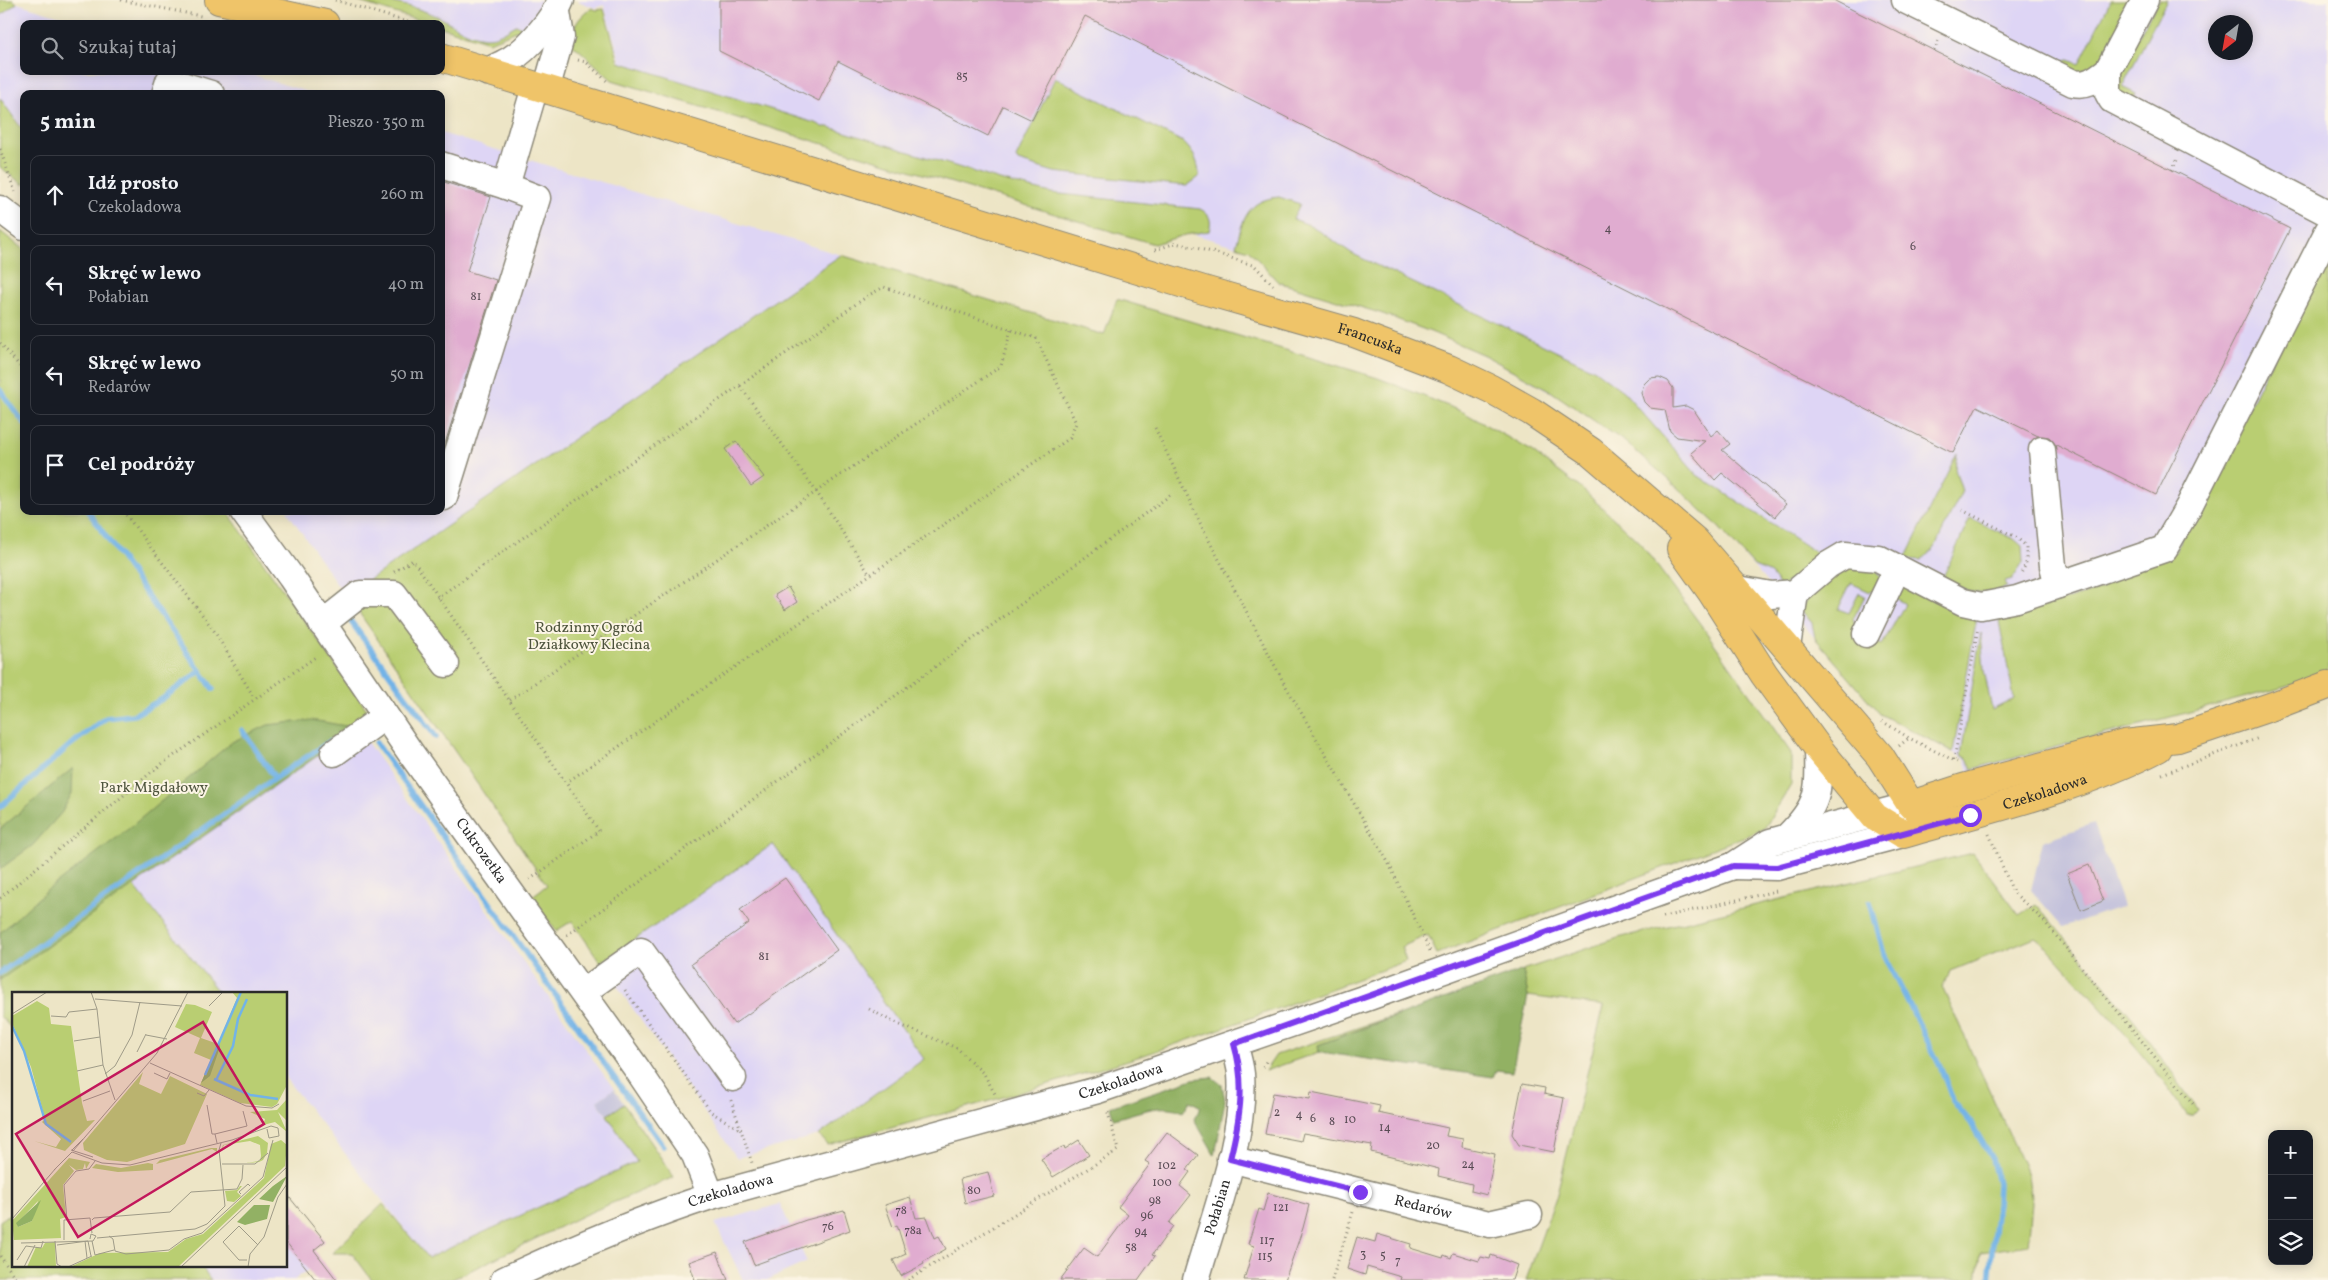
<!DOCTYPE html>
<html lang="pl">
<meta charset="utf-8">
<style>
:root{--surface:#171b24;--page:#20242c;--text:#f1f3f6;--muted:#9ea1a6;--line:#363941}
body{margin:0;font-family:Vollkorn,serif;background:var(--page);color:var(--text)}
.controls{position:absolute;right:15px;bottom:15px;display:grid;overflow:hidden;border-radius:10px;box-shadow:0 2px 12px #0003}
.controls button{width:45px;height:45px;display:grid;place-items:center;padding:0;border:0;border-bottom:1px solid var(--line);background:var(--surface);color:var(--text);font:25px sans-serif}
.compass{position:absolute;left:2208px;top:15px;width:45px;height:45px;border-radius:50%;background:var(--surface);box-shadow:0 2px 12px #0003;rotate:211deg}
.stop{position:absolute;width:15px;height:15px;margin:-11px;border:4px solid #7c3aed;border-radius:50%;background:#fff}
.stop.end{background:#7c3aed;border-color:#fff;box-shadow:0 1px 5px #0008}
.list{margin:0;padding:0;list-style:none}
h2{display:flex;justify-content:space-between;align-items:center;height:65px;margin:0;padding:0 20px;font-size:21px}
h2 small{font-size:16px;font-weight:400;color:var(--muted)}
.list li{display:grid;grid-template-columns:32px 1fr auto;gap:15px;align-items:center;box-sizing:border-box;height:80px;margin:0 10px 10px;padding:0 10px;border:1px solid var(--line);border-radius:10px}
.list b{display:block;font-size:19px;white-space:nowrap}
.list p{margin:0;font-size:16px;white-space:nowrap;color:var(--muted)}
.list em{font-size:16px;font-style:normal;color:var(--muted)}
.icon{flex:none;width:28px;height:28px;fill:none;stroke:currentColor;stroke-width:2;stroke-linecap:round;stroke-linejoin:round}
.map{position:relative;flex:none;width:2328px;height:1280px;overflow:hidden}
.search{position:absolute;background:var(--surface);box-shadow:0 2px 12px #0003;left:20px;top:20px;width:425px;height:55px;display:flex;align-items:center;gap:12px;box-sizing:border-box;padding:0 18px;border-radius:10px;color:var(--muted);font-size:19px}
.panel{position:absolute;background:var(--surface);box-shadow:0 2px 12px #0003;left:20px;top:90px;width:425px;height:425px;border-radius:10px}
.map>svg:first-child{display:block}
.built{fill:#ded5f5;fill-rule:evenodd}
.industrial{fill:#c3c1db}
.green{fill:#b9ce72;stroke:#727c4e}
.forest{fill:#92b164;stroke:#5e6e48}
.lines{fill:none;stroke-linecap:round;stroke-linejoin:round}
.stream{stroke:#72b3e7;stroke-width:5.5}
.building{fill:#e0acd0}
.minor-casing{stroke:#8c8878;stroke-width:29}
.major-casing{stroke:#8c8878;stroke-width:30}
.path{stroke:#8c8878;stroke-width:3;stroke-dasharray:1 4;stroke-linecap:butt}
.minor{stroke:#fff;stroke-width:26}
.major{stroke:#efc469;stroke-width:28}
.route{stroke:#7c3aed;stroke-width:6}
.labels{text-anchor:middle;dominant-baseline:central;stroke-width:4;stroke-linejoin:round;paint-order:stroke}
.number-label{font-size:12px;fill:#584b54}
.street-label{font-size:15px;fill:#2b2b2b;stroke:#fcf5e5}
.park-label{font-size:15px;fill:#4e543d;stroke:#fcf5e5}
.inset-river{fill:none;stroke:#72b3e7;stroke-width:2.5}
.inset-road{fill:none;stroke:#9f9b88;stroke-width:1}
.view{fill:#c2185b;fill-opacity:0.15;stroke:#c2185b;stroke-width:2.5}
.inset-edge{fill:none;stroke:#2b2b2b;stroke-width:2.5}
</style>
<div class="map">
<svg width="2328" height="1280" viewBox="0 0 2328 1280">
<rect width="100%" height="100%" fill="#fcf5e5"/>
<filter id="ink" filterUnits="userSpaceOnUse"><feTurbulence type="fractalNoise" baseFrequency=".02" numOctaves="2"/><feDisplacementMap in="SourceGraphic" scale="10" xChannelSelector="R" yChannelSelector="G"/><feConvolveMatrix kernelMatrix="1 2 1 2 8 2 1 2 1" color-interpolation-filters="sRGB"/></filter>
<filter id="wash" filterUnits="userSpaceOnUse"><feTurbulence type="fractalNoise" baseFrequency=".0096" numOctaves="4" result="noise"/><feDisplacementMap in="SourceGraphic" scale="20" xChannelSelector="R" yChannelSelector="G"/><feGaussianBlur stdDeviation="1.12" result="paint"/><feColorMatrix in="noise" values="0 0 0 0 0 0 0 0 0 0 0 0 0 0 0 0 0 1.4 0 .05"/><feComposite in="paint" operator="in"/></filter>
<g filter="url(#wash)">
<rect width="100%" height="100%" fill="#ede5c6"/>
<g class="built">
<path d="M354,0H541L529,32L519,30L489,41L441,24Z"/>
<path d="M576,0H2328V374L2146,724L1969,772L1965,759L1880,714L1715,522L1662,471L1625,442L1558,396L1487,357L1408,319L1279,283L1249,250L624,73L604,5L595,8ZM2216,22H2246V52H2216Z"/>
<path d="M17,3L86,24H24V71H241L314,94H24V132L0,98V16Z"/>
<path d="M441,133L841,255L356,589L342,591L287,511H441Z"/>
<path d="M357,728L614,1089L597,1101L638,1162L428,1258L286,1079V994H220L133,885Z"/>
<path d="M773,843L924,1059L819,1135L737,1158L601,963Z"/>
<path d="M780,1204L807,1262L767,1280H743L715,1223Z"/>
<path d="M286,1242L308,1270L294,1280H211L201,1266H286Z"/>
</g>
<g class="industrial">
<path d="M2094,823L2123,906L2063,927L2031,890L2043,841Z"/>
<path d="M614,1089L624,1104L607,1115L597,1101Z"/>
</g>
<g class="green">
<path d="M0,0H13L17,3L0,16Z"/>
<path d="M353,0C383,0 403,3 432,14C450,21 464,35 485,37C497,38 506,31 516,25L530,30L542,0H545L529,33L519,30L489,42L441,27V24H430Z"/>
<path d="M2111,0H2134L2095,70L2088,76L2062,68L2065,61L2069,60L2079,64Z"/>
<path d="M2159,0H2167L2122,87L2136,94L2131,103L2118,96L2116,75Z"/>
<path d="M592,8L596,10L604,9L619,62L818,124L823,127H829L1003,181L1051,193L1200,209C1210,214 1212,220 1209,231L1185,235L1154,244L612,80L577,48L570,45C571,29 578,17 592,8Z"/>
<path d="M1055,78L1183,142C1194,153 1199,162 1199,177L1187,186L1054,172L1018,161L1016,158Z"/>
<path d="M0,98L24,132V185L0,167Z"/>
<path d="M1279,197L1300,204L1293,219L1312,226L1353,254L1595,370L1624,392L1697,475L1820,555L1832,550L1781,587L1769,572L1754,566L1715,523L1666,477L1625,442L1549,390L1484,355L1431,332L1383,314L1278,282L1249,250L1236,246C1243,219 1247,200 1279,197Z"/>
<path d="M0,231L24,250V511H227L372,717L133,885L220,994H14V1031L0,1016Z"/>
<path d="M2328,249V673L2285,687L1972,769L1967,758L1961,755L1981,633L1984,670L1992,710L2014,699L1999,621L2103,588L2101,581L2175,552Z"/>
<path d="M841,255L1104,335L1117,299L1378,378L1463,412L1530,450L1582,489L1640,543L1704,629L1791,753V785L1764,829L1437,954L1428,935L1401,947L1406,961C1320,993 1234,1025 1147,1054C1042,1088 935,1116 828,1145L819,1135L924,1059L773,844L601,963L572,921L556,931L531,897L547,885L358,611L356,589Z"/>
<path d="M1957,453L1955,469L1962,491L1934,549L1921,560L1905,559Z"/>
<path d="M1970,518L2014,539L2022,546L2023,563L2012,580L2005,582L2007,587C1974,598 1973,594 1943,577Z"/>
<path d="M1848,566L1875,570L1880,577L1879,589L1870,592L1851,583L1838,609L1849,613L1859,593L1865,596L1853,619L1857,632L1882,645L1905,604L1892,596L1901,588L1907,587L1977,617L1953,752L1880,714L1815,638L1812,623L1800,609L1808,598Z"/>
<path d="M1973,853L2019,915L2036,904L2135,1021L2198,1110L2193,1115H2187C2148,1054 2090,996 2041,941L2035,937L1951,971L1942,987L2028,1175L2032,1203L2028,1245L1981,1252L1977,1280H1526L1556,1197L1604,1006L1528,996L1523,970L1618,938Z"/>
<path d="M1399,1014L1318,1045L1319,1052L1265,1071L1276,1055Z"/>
<path d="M624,1104L674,1177L584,1215L451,1280H372L352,1253H332L383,1204L428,1258L637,1162L607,1115Z"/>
<path d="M14,1211V1266H201L211,1280H0V1221Z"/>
</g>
<g class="forest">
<path d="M312,720L357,728L0,980V933L45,892L127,830L232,742L268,725Z"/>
<path d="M73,768L72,793L62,812L33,845L0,869V829Z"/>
<path d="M1523,970L1528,996L1512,1072L1496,1070L1493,1077L1319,1052L1318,1045Z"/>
<path d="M1212,1077L1222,1085L1225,1100L1215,1155L1194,1119L1201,1107L1190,1101L1183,1112C1164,1101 1134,1114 1114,1119L1110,1107L1193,1079Z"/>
</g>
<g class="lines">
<g class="stream">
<path d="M0,390L24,423"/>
<path d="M88,511L213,689"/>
<path d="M346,615L436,737"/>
<path d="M242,730L275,778L329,742"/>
<path d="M376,743L663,1146"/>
<path d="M0,807L69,746L106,718L134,715L162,699L199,672"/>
<path d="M1870,902L1884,954L1941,1068L1953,1101L1971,1123L1992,1159L1998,1183L1997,1204L1989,1280"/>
<path d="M0,973L275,778"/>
</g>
</g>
<g id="blocks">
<g class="building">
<path d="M719,0H1833L2290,229L2156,495L2056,445L2049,437L2038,436L1977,406L1953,453L1085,16L1032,120L1003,106L988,136L838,61L819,101L719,51Z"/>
<path d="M441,181L491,197L467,271L496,280L443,450Z"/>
<path d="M1659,377L1668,381L1673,388V408L1686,406L1694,410L1711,436L1718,430L1730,444L1722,450L1786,504L1775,517L1722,473L1715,480L1691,453L1705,441L1677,437L1670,431L1665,410L1650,408L1644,402L1641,393L1644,384L1650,378Z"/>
<path d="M736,441L764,477L751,486L725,449Z"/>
<path d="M788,587L797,602L785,610L775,595Z"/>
<path d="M2089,865L2103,901L2081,910L2067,874Z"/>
<path d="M785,878L837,950L734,1024L691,964L749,923L740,910Z"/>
<path d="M1522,1084L1545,1088L1544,1094L1564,1098L1554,1152L1519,1145L1512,1134Z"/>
<path d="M1311,1092L1380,1106L1378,1113L1448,1128L1446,1136L1463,1139L1462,1147L1495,1154L1487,1195L1471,1191L1472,1184L1438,1176L1439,1169L1371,1152L1372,1145L1303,1133L1301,1141L1265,1134L1273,1093L1310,1099Z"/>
<path d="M1167,1132L1198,1155L1187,1170L1190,1172L1180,1186L1191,1195L1169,1223L1173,1226L1152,1255L1155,1256L1138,1280H1060L1084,1248L1097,1257L1128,1215L1118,1207L1150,1164L1145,1161Z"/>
<path d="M1079,1140L1089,1155L1053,1177L1041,1159L1064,1146L1065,1149Z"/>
<path d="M988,1172L994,1196L965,1203L960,1179Z"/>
<path d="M286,1193L325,1241L314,1250L337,1280H316L286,1242Z"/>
<path d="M1268,1193L1309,1205L1303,1228L1285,1280H1244L1254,1246L1248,1244L1259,1209L1263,1211Z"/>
<path d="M910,1197L916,1218L927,1217L935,1238L939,1236L946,1249L923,1262L924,1264L901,1276L893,1260L906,1254L897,1225L893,1227L885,1205Z"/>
<path d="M844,1210L850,1230L754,1265L745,1242L806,1220Z"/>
<path d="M1377,1234L1411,1244L1410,1248L1443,1258L1444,1255L1451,1258L1453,1253L1479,1261L1481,1257L1490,1259L1491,1255L1517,1265L1512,1280H1400L1401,1277L1367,1267L1365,1275L1347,1269L1357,1237L1375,1242Z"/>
<path d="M717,1252L728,1280H695L689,1262Z"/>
</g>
</g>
</g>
<g filter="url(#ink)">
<use href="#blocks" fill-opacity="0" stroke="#8c8878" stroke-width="1"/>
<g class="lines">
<defs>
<g id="minor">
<path d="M1905,0L2073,83C2088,86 2096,79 2108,70"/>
<path d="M2145,0L2108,70V93L2112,100L2328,213"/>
<path d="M487,72C495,67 503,64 511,59C528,49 554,18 561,0"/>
<path d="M546,90L561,37L557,12"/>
<path d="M165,94L169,81L211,94"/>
<path d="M441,165L506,186L535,87"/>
<path d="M0,209L24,227"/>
<path d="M2042,450L2053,566L2058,585"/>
<path d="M441,497H444L537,198L506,186"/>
<path id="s1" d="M243,511L291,577L410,752L637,1069L695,1155L711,1196"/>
<path d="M1738,589L1771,595L1795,593L1828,565L1845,555L1878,558L1963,602L1981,606L2017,599L2164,549L2189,506L2328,231"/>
<path d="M322,624L360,594H394L446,664"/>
<path d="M1866,634L1897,569"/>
<path d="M1787,647L1795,593"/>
<path d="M334,753L385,716"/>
<path d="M1788,836C1820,804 1819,792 1818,748"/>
<path d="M1733,866L1777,867L1903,834L1908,817"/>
<path d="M583,992L641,951L733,1078"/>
<path id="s2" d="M1230,1159L1489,1224L1529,1215"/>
<path id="s3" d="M504,1280C572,1248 640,1219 711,1196L1098,1090L1369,997L1733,866L1770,842L1911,805"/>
<path id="s4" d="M1196,1280C1213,1219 1246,1137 1241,1074C1240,1064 1237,1054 1234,1044"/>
</g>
<g id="major">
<path d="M219,0L325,24"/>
<path id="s5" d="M441,57L1207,291L1354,333L1449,369L1491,389L1532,412L1590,451L1695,541L1880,756L1911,805L1963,788L2124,744L2178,738L2273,706L2328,685"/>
<path id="s6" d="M1681,549L1711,591L1764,674L1818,748L1875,817L1903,834C1989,809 2079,789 2158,748"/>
</g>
</defs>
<use href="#minor" class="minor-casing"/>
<use href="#major" class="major-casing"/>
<g class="path">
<path d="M121,0L201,16"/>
<path d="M335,0L414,24"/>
<path d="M1934,51L1938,41"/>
<path d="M578,60L586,62L609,83"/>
<path d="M0,149L15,192"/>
<path d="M2172,170L2178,158"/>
<path d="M1155,250L1176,243L1216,253L1255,266L1273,285"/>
<path d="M0,343L24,371"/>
<path d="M740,386L816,491L870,575"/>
<path d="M1155,428L1203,529L1284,683L1388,862L1431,953"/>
<path d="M1962,510L2016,537L2026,546V564L2020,575"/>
<path d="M123,511L213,629L255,699"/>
<path d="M394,572L413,560L599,831L529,880"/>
<path d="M437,598L869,295L884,287L1036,338L1076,423L1070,438L567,782"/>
<path d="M510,700L1001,366L1011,330"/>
<path d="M1882,721L1909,738L1957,762"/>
<path d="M1899,746L1909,738"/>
<path d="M1954,760L1978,628"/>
<path d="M2162,774L2259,738"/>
<path d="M1989,834L2013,892L2044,921L2194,1105"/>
<path d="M0,898L159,766L317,656"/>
<path d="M1663,917L1776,891"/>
<path d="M567,935L1172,494"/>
<path d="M625,990L711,1112L741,1130"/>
<path d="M869,1009L893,1022L957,1048L984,1074L995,1094"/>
<path d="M1263,1067L1267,1060"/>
<path d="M731,1100L752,1163"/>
<path d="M0,1256L17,1280"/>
<path d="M908,1280L1118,1150L1107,1109"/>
<path d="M1332,1280L1353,1212"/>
</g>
<use href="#minor" class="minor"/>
<use href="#major" class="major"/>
</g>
</g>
<g class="lines" filter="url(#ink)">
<path class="route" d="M1360,1192L1230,1159C1240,1118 1246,1085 1234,1044L1733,866L1777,867L1970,815"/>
</g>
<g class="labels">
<g class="number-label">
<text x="962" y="77">85</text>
<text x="1608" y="229">4</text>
<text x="1913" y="247">6</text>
<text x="476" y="297">81</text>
<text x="764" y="957">81</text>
<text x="1277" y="1113">2</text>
<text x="1299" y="1115">4</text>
<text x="1313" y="1119">6</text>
<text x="1350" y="1120">10</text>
<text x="1332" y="1122">8</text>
<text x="1385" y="1128">14</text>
<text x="1433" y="1146">20</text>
<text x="1468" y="1165">24</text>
<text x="1167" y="1166">102</text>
<text x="1162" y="1183">100</text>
<text x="974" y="1191">80</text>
<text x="1155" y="1201">98</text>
<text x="1281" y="1208">121</text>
<text x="901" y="1211">78</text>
<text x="1147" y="1216">96</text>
<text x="828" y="1227">76</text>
<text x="913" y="1231">78a</text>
<text x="1141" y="1232">94</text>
<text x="1267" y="1241">117</text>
<text x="1131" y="1248">58</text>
<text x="1363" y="1255">3</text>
<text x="1383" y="1256">5</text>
<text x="1265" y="1257">115</text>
<text x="1398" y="1261">7</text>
</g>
<g class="street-label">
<text stroke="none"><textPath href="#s5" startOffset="971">Francuska</textPath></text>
<text stroke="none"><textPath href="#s6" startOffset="512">Czekoladowa</textPath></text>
<text stroke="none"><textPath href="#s1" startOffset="415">Cukrozetka</textPath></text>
<text stroke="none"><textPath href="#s3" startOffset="649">Czekoladowa</textPath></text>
<text stroke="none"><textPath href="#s3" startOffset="244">Czekoladowa</textPath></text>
<text stroke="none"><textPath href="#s4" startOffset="76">Połabian</textPath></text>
<text stroke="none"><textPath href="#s2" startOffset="199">Redarów</textPath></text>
</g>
<g class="park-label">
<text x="589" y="628">Rodzinny Ogród<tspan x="589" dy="17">Działkowy Klecina</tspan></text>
<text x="154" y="788">Park Migdałowy</text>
</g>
</g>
<g transform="translate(12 992)">
<rect width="275" height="275" fill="#ede5c6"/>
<path d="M220,0H275V93L265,112L260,115L228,111L188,93L199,68L182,61L188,46L163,35L174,12L183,13L200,20L189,46L206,52L225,6ZM25,9L37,16L39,32L59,34L70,111L75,129L83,128L53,159L22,149L44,155L49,147L30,130L33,127L19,75L0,31V24ZM131,80L127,92L149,102L158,84L195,102L173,152L115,170L95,168L72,158L71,151ZM275,107V129L266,120L275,140L263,130L251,133L253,127L238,120L265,118ZM246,144L256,151L255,161L251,168L247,170L234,171L248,169L249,164L248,153L238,149L212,153L209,159L215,161L209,159L211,153ZM269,148L275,153L273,174L166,275H58L88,261L156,260L174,247L191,242L252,186L259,152ZM199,156H205V160L200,157L144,172L148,168ZM57,166L78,170L74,177L73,171L71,177L64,178L57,173L62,179L51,193L54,225L48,227L49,246L2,248L0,229ZM26,209L20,229L6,235L5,231ZM136,171L141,172V178L106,180L80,176L84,172L109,176ZM228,194H230L225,200L229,204L222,210L215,209L213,199L225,198ZM43,250L44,275H15L24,255L30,256L33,251Z" fill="#b9ce72" fill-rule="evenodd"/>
<path d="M207,50L208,55L198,84L189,91ZM275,184L261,210L247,207L261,194ZM29,208L20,229L6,235L4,231ZM242,213H258L255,227L233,233L225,230Z" fill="#92b164"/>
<path class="inset-river" d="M0,34L12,59L34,132L59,150M193,83L229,0M202,87L238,103L266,107M204,88L221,54L226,27L235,7"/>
<path class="inset-road" d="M79,0L85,17L91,73L103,108M83,7L170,14M197,14L211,0M0,22L35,0M39,24L54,25L57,20L85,17M134,43L155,47M62,49L88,45M125,60L134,42M138,71L234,114L260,116L267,112M65,79L91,73M142,81L155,87L158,81M93,82L103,74L120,43L128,10M185,101L192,104L197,98M71,109L98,99M195,113L200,142H203M205,151L203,142L235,134L231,119M59,158L81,165M60,158L71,147M61,159L145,61L176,0M210,172H243L256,161M42,178L60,160L90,171L118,173L220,148L259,134L266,136L267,144L257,146L255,137M229,202L227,200L236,192L238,194M0,227L44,176M55,228L52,193L64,179L77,177L83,169M80,228L82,226L158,220L179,200L225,197L230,187L231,173M97,244L101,247L103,259L114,262L157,258L172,247L190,241L251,185L261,148M85,246L183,237L195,232L213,214L207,158L209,151M52,248V228L78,226L80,241M43,249L45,272L50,275M73,249L75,266M80,249L83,263L102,258M9,251L81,249L84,244L79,242L78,247M45,253L76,249L79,264M5,268L14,254L29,256L31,249M235,268H227L211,250L227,234L246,253M12,275L23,253M56,275L80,264M169,275L275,175M236,275L238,262L252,245L266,205L275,192"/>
<path class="view" d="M191,30L252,132L66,245L4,142Z"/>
<rect width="275" height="275" class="inset-edge"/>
</g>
</svg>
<div class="controls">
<button>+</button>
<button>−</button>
<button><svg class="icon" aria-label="layers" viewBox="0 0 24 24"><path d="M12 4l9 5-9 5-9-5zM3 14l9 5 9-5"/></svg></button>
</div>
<svg class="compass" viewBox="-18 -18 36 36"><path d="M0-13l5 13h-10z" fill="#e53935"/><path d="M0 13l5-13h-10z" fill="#9ea1a6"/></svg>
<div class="stop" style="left:1970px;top:815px"></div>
<div class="stop end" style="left:1360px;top:1192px"></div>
<div class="search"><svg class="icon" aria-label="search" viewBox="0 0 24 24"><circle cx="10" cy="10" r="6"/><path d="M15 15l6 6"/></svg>Szukaj tutaj</div>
<section class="panel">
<h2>5 min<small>Pieszo · 350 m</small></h2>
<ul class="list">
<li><svg class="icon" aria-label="ahead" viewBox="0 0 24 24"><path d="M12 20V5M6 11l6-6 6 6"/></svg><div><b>Idź prosto</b><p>Czekoladowa</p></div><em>260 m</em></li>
<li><svg class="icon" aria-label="left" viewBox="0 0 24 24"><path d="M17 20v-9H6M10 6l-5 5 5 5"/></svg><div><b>Skręć w lewo</b><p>Połabian</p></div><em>40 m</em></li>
<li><svg class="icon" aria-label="left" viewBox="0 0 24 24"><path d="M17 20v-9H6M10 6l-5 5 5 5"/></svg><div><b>Skręć w lewo</b><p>Redarów</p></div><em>50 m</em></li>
<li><svg class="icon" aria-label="arrive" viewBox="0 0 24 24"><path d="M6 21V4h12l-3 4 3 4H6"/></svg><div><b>Cel podróży</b></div></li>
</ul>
</section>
</div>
